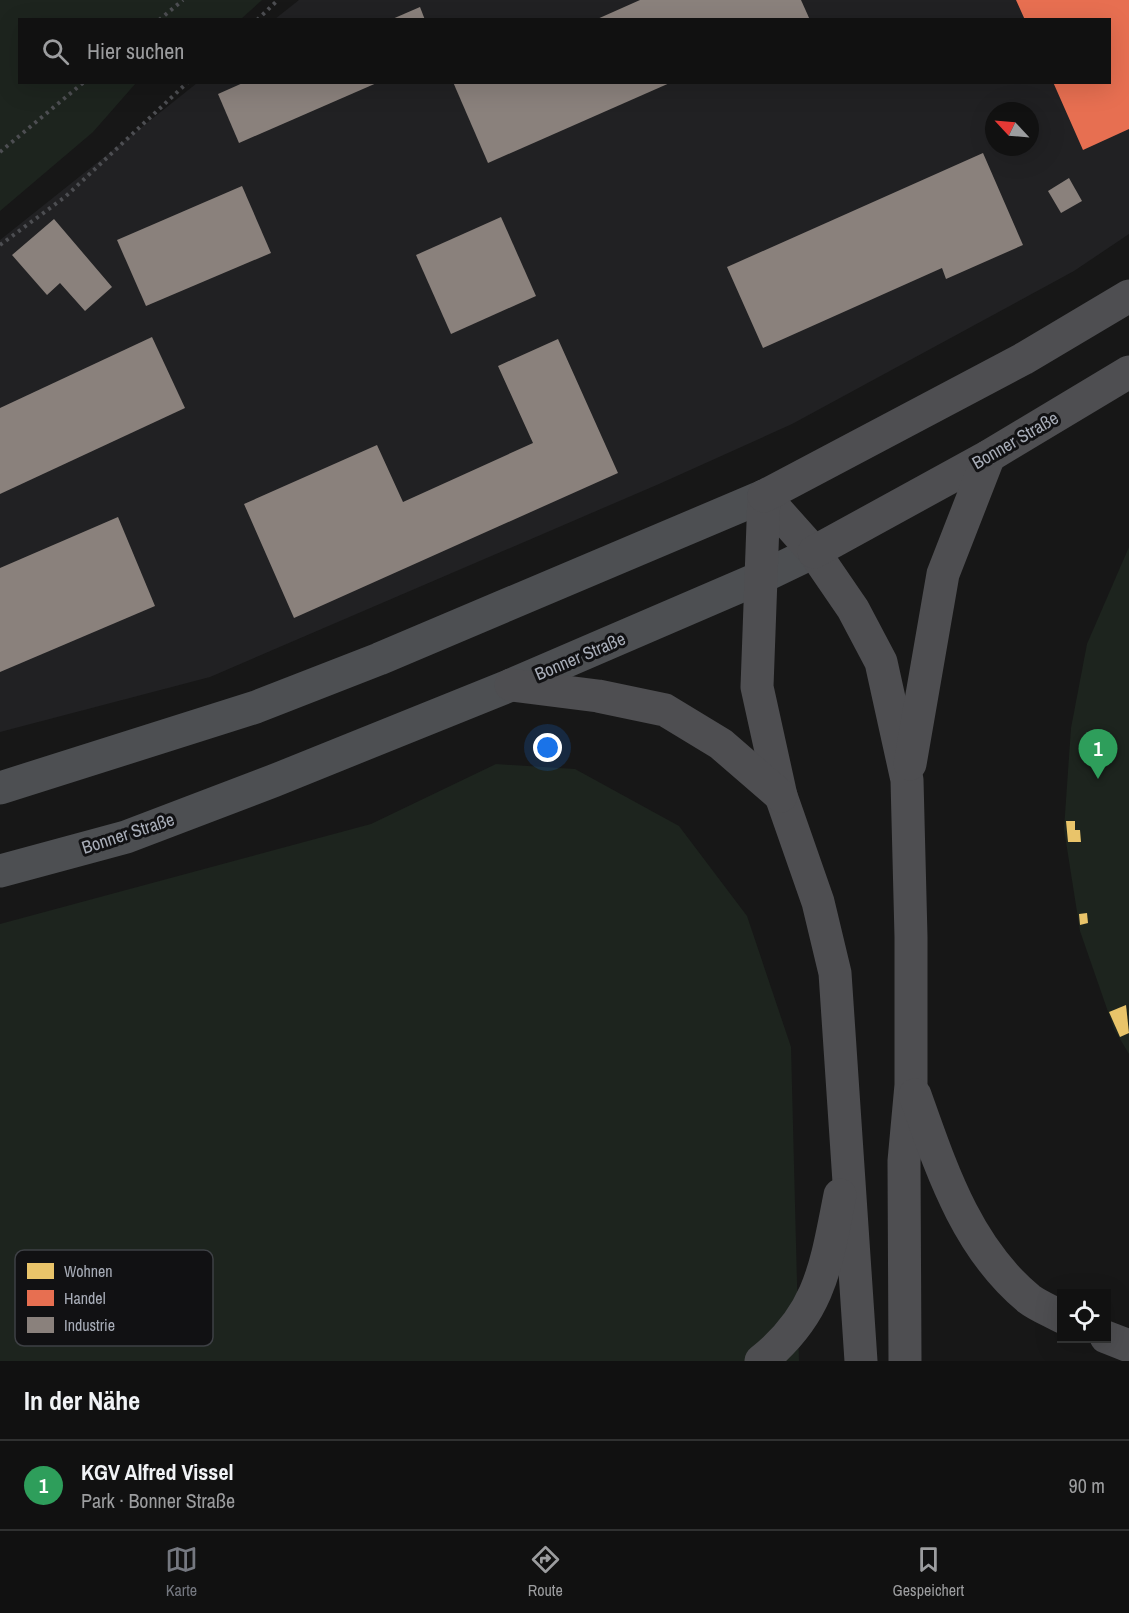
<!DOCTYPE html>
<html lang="de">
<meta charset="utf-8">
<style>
:root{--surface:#111;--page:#1e1f1f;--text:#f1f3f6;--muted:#9c9d9f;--line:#303131;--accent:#757880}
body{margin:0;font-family:"Archivo Narrow",sans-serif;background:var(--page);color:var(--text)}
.controls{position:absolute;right:18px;bottom:18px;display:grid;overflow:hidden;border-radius:0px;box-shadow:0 6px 24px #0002}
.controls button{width:54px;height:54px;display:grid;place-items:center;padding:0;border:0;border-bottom:2px solid var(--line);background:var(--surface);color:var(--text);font:30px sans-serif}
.compass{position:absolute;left:985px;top:102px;width:54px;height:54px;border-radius:50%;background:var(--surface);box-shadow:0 6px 24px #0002;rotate:296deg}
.you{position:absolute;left:548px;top:748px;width:21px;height:21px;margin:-15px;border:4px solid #fff;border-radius:50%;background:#1a73e8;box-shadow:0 0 0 9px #1a73e833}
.badge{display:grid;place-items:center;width:39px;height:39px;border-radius:50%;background:var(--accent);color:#fff;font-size:20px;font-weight:700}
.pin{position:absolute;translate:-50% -50px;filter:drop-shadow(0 2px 3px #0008)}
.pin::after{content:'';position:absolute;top:32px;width:21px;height:18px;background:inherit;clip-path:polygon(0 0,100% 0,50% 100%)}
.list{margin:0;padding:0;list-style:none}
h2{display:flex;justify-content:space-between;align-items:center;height:78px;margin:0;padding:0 24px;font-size:26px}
h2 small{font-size:20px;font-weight:400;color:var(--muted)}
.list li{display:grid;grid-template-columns:39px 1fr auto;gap:18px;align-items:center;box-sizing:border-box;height:90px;padding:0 24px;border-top:2px solid var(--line)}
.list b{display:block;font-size:22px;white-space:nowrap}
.list p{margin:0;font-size:20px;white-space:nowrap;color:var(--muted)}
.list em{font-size:20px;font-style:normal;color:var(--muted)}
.icon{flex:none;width:33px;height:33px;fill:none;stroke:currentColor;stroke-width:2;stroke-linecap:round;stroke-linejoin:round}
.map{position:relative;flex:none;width:1129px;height:1361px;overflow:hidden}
.search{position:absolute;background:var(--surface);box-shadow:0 6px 24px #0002;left:18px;right:18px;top:18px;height:66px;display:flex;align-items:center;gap:15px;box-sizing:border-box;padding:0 21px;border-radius:0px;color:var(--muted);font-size:22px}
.sheet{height:168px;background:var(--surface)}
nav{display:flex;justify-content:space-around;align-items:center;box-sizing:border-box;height:84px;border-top:2px solid var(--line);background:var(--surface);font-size:16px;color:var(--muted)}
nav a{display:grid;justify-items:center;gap:3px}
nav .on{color:var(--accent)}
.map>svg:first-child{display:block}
.built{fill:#212123;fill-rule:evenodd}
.green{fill:#1d241e}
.homes{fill:#e9c46a}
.shops{fill:#e76f51}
.industry{fill:#8a817c}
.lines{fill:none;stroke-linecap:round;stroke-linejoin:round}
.path{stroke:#4d4e52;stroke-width:4;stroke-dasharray:3 4.5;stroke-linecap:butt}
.primary{stroke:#4d4f52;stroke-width:33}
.highway{stroke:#4e4e51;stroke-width:33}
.labels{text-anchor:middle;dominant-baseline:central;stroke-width:6;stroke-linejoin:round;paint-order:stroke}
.street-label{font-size:18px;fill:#a8adb8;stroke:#111113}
.key{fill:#111113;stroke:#3e4045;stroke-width:1.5}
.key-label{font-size:16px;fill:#a8adb8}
</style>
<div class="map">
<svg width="1129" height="1361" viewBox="0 0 1129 1361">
<rect width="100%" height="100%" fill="#171717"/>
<path class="built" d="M299,0H1129V234L1074,271L792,424L659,484L210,677L0,732V240L197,83L1110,82V20L275,19ZM994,111H1030V147H994Z"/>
<g class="green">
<path d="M0,0H262L241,19L20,20V82L136,83L93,132L0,211Z"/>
<path d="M1129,547V1054L1114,1029L1080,931L1064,829L1071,728L1087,644Z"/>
<path d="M496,764L575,769L679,826L747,916L791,1047L799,1361H0V924L371,824Z"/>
</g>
<g class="homes">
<path d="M1066,821H1075V830H1080L1081,842H1068Z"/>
<path d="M1087,913L1088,923L1080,925L1079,914Z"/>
<path d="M1126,1005L1129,1033L1120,1037L1109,1012Z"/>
</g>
<path class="shops" d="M1016,0H1129V129L1083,150L1053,82H1110V20H1025Z"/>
<g class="industry">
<path d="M640,0H801L810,20H595Z"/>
<path d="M420,7L425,20H390Z"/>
<path d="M245,82H379L239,143L218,94Z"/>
<path d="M453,82H672L488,163Z"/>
<path d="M983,153L1023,245L946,279L942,268L763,348L727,267Z"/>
<path d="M1069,178L1082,201L1061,213L1048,191Z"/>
<path d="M242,186L271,253L146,306L117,240Z"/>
<path d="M501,217L536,296L451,334L416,255Z"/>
<path d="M54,219L112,287L85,311L60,283L47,295L12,255Z"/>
<path d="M152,337L185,408L0,494V408Z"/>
<path d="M558,339L618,473L294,618L244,504L377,445L403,502L533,443L498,366Z"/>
<path d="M118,517L155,606L0,672V568Z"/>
</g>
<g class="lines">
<g class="path">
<path d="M159,20L183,0"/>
<path d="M257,20L278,0"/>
<path d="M0,152L84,82"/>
<path d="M0,245L65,197L188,82"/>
</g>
<g class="primary">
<path d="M0,788L256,707L379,659L764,496"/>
<path d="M0,871L126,837L273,781L511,685L762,577L814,552"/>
</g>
<g class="highway">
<path d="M764,496L814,552L853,609L881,662L907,780L911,937V1085L904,1161L905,1361"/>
<path d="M764,496L757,687L781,796L818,902L835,973L861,1361"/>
<path d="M764,496L1023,359L1129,296"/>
<path d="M814,552L989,456L1129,372"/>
<path d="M511,685L598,696L665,710L721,744L781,796"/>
<path d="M910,764L943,574L989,456"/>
<path d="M915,1095C941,1168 966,1247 1029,1299C1038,1306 1051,1311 1062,1317"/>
<path d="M1106,1337L1129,1346"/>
<path d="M761,1361C821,1313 826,1265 840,1195"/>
</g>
</g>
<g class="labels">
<g class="street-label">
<text transform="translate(1015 440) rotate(-30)">Bonner Straße</text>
<text transform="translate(580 656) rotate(-23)">Bonner Straße</text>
<text transform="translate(128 833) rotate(-18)">Bonner Straße</text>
</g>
</g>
<rect x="15" y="1250" width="198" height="96" rx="9" class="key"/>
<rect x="27" y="1263" width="27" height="16" fill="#e9c46a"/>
<rect x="27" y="1290" width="27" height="16" fill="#e76f51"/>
<rect x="27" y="1317" width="27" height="16" fill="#8a817c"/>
<g class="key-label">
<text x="64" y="1277">Wohnen</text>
<text x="64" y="1304">Handel</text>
<text x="64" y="1331">Industrie</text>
</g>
</svg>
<div class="controls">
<button><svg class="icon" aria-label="locate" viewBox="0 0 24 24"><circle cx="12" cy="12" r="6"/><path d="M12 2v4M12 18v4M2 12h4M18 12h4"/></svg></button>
</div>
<svg class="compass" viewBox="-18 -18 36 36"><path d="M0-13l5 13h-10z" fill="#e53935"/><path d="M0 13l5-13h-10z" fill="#9c9d9f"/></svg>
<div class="you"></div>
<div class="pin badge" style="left:1098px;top:779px;background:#2e9e5b">1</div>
<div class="search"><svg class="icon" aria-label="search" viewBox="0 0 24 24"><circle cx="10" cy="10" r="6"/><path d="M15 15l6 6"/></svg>Hier suchen</div>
</div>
<section class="sheet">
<h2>In der Nähe<small></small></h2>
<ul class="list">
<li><span class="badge" style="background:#2e9e5b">1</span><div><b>KGV Alfred Vissel</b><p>Park · Bonner Straße</p></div><em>90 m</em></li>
</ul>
</section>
<nav>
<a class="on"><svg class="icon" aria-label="map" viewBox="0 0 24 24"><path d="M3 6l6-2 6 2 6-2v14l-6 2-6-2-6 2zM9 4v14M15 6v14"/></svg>Karte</a>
<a><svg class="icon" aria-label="directions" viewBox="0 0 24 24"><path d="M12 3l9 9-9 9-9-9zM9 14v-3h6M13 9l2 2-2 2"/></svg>Route</a>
<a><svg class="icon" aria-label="saved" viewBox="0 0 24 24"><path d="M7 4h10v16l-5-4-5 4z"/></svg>Gespeichert</a>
</nav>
